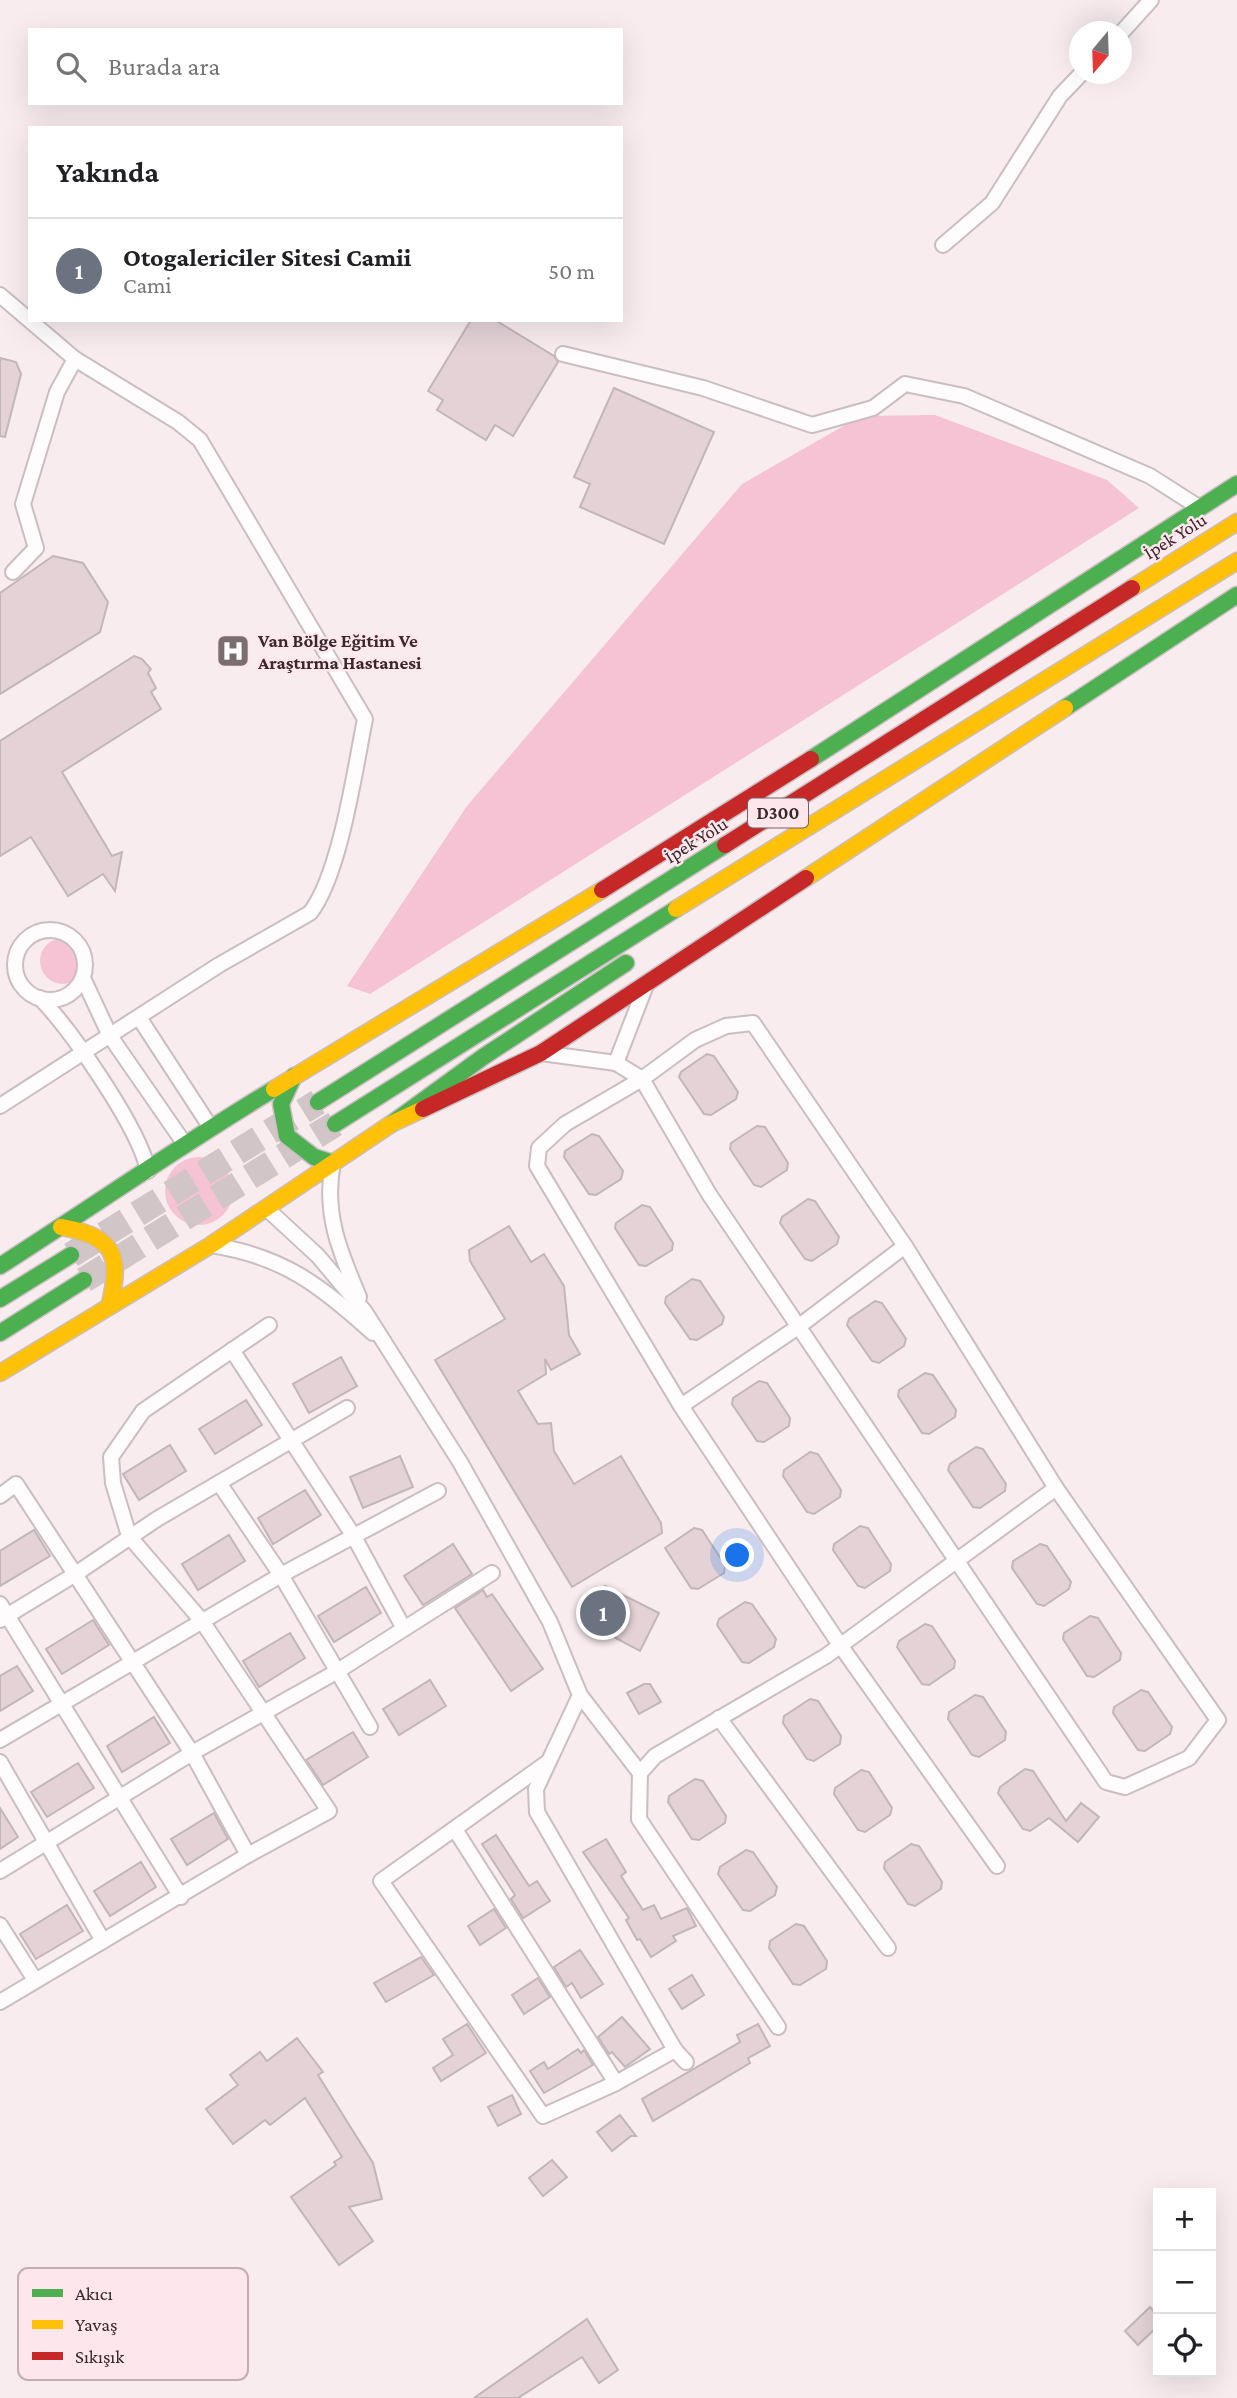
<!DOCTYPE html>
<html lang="tr">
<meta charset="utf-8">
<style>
:root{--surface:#fff;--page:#f6f6f6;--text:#202124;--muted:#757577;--line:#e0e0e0;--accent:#b45309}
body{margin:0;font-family:"Crimson Pro",serif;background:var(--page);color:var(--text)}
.controls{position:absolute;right:21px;bottom:21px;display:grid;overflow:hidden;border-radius:0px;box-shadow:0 7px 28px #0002}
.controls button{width:63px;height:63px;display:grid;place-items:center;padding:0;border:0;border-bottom:2px solid var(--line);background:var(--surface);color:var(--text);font:35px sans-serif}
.compass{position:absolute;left:1069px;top:21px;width:63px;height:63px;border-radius:50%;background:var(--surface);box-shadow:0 7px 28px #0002;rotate:199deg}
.you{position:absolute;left:738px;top:1556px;width:24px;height:24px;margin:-18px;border:5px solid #fff;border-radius:50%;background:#1a73e8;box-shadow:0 0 0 10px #1a73e833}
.badge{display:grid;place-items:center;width:46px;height:46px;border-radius:50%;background:var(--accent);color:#fff;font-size:23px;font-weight:700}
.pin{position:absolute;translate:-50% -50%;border:4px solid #fff;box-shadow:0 2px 7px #0006}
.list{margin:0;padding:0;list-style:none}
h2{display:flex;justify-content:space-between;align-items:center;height:91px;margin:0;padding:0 28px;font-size:30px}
h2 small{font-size:23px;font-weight:400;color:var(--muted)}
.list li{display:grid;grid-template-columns:46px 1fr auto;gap:21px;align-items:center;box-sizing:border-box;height:105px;padding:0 28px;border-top:2px solid var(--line)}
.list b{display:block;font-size:26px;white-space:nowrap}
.list p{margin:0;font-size:23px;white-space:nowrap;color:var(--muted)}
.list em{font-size:23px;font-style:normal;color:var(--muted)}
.icon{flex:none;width:38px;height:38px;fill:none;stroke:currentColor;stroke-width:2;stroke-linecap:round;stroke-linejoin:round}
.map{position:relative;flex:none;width:1237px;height:2398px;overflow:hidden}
.search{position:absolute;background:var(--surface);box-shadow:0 7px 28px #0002;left:28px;top:28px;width:595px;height:77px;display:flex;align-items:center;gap:18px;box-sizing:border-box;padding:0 24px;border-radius:0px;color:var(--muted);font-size:26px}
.panel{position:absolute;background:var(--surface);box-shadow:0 7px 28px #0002;left:28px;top:126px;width:595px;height:196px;border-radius:0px}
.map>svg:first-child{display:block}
.green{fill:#f5c3d4}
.building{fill:#e4d2d7;stroke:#c2b6b9;stroke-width:2}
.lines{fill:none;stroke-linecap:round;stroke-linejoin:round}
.highway-tunnel{stroke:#d1c5c8;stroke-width:26;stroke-dasharray:26 13;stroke-linecap:butt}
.street-casing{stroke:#cabec1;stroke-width:18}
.fast-casing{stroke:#cabec1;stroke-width:19}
.slow-casing{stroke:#cabec1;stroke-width:19}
.jam-casing{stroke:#cabec1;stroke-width:19}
.street{stroke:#fefcfd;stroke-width:14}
.fast{stroke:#4caf50;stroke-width:16}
.slow{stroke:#ffc107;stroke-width:16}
.jam{stroke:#c62828;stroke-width:16}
.labels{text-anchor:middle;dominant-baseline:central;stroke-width:5;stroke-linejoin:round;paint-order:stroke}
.shield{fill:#fee6ed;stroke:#726166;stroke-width:2}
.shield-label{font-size:18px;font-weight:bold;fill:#36282c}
.street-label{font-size:19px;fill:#36282c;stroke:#fee6ed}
.poi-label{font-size:19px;font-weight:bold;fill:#36282c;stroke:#fee6ed;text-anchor:start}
.key{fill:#fee6ed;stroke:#c2adb3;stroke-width:2}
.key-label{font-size:19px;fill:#36282c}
</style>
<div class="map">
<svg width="1237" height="2398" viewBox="0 0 1237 2398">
<rect width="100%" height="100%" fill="#f8ecef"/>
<g class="green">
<path d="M935,415L1107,480L1139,508L370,994L347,986L467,806L742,484L861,416Z"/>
<circle cx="63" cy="961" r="23"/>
<circle cx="199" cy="1191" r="34"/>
</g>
<g class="building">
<path d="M471,320H495L554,356L558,362L513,436L495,425L486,440L437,410L443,400L428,391Z"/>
<path d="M0,358L16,362L21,374L5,437L0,436Z"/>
<path d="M614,388L714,432L664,544L580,507L590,484L574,477Z"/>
<path d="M53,556L83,563L108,602L100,632L0,694V593Z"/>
<path d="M134,656L142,659L151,669L148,673L156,688L151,692L161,709L62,772L112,856L122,852L115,891L103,874L68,896L31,837L0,856V741Z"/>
<path d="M707,1054L714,1056L738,1092L736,1099L711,1115L704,1114L679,1077L681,1072Z"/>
<path d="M757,1126L765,1127L788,1163L787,1170L761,1187L754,1185L730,1149L731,1143Z"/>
<path d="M592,1134L599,1136L623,1171L621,1179L596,1195L589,1194L564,1157L565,1151Z"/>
<path d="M808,1199L815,1201L839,1237L837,1244L812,1261L805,1259L780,1223L782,1217Z"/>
<path d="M642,1205L650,1207L673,1243L672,1250L646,1266L639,1265L615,1228L616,1223Z"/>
<path d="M509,1226L531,1262L544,1254L564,1286L569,1335L580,1354L551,1370L545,1359L546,1374L518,1391L538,1424L551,1423L554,1451L574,1484L621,1456L661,1523L662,1533L572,1587L435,1360L505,1319L470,1261L469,1250Z"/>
<path d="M692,1279L700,1281L724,1317L722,1324L697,1340L690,1339L665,1303L666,1297Z"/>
<path d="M875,1301L882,1303L906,1339L904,1346L879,1363L872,1361L847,1325L849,1319Z"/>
<path d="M341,1357L357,1386L309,1413L293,1384Z"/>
<path d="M925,1373L933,1375L956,1410L955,1417L929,1434L922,1433L898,1396L899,1390Z"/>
<path d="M759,1381L767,1383L790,1418L789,1426L764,1442L757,1441L732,1404L733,1398Z"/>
<path d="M246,1400L262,1425L215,1454L199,1429Z"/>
<path d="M170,1445L186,1471L139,1500L123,1474Z"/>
<path d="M976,1447L983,1449L1006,1484L1005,1491L980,1508L973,1507L948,1470L950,1464Z"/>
<path d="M810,1452L818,1454L841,1490L840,1497L814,1514L807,1512L783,1476L784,1470Z"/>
<path d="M400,1456L413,1487L363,1508L350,1477Z"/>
<path d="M305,1490L321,1515L273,1544L258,1518Z"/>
<path d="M860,1526L868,1528L891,1564L890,1571L865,1588L858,1586L833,1550L834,1544Z"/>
<path d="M694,1528L702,1530L725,1565L724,1573L698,1589L691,1588L665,1548Z"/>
<path d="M34,1530L50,1556L0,1586V1551Z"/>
<path d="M229,1535L245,1561L198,1590L182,1564Z"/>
<path d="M453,1544L472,1574L423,1605L404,1576Z"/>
<path d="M1040,1544L1047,1546L1071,1582L1069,1589L1044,1606L1037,1604L1012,1568L1013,1561Z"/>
<path d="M605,1586L659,1613L640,1651L593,1626L604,1604L597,1600Z"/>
<path d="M366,1587L381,1613L334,1642L318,1616Z"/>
<path d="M483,1590L487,1597L492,1594L543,1669L511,1691L455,1608Z"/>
<path d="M745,1602L752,1604L776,1639L774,1647L749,1663L742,1662L717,1625L719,1619Z"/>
<path d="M1090,1616L1098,1618L1121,1653L1120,1660L1094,1677L1087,1676L1063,1639L1064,1633Z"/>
<path d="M93,1620L109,1645L62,1674L46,1649Z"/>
<path d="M925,1624L932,1626L955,1661L954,1668L929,1685L922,1684L897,1647L899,1641Z"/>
<path d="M290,1633L305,1658L259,1687L243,1661Z"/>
<path d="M17,1666L33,1691L0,1711V1676Z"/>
<path d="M430,1680L446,1706L399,1735L383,1709Z"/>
<path d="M644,1684H650L661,1702L639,1714L627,1693Z"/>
<path d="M1141,1690L1148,1692L1172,1727L1170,1734L1145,1751L1138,1750L1113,1713L1114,1707Z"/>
<path d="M975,1695L983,1697L1006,1732L1005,1740L979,1757L972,1755L948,1719L949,1712Z"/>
<path d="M810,1699L818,1701L841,1736L840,1744L814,1761L807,1759L783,1723L784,1716Z"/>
<path d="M154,1717L170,1743L122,1772L107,1746Z"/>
<path d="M353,1732L368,1757L323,1785L306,1760Z"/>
<path d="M78,1763L94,1788L47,1817L31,1792Z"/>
<path d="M1025,1769L1033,1771L1066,1821L1081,1803L1099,1817L1078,1842L1049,1818L1030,1831L1023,1829L998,1793L1000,1787Z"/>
<path d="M861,1770L869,1772L892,1808L890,1815L865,1832L858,1830L834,1794L835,1788Z"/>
<path d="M695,1779L703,1781L726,1816L725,1823L699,1840L692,1839L668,1802L669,1796Z"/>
<path d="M0,1808L18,1837L0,1849Z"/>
<path d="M214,1813L228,1839L187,1865L171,1839Z"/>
<path d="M496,1835L529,1886L537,1881L550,1901L523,1918L511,1899L515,1895L482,1844Z"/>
<path d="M606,1839L626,1872L621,1876L643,1910L654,1905L661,1919L687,1908L696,1926L673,1936L676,1941L651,1957L640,1939L637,1940L626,1920L629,1918L583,1852Z"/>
<path d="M911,1844L919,1846L942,1882L941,1889L915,1906L908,1904L884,1868L885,1862Z"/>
<path d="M746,1850L753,1852L777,1887L775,1895L750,1911L743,1910L718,1874L720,1867Z"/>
<path d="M141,1862L156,1887L110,1916L94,1891Z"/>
<path d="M67,1905L83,1931L36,1959L20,1934Z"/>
<path d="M494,1909L506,1928L480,1945L468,1926Z"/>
<path d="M796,1924L804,1926L827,1961L826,1969L800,1985L793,1984L769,1948L770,1941Z"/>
<path d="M580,1950L603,1984L581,1998L572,1983L566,1987L554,1967Z"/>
<path d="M421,1957L434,1975L386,2002L374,1983Z"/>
<path d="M692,1975L704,1995L682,2009L669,1989Z"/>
<path d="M538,1978L550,1997L524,2014L512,1995Z"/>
<path d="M622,2017L650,2049L625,2067L612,2052L609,2054L598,2037Z"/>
<path d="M467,2024L486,2053L441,2081L433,2068L453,2055L443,2039Z"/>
<path d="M758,2024L770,2046L748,2058L750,2063L653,2121L642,2099L740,2042L737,2035Z"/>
<path d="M297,2038L323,2072L318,2075L373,2163L382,2199L349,2207L373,2241L339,2265L291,2197L336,2165L334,2162L342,2157L305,2098L270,2125L265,2120L233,2144L206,2109L238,2085L230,2075L260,2052L267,2061Z"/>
<path d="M578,2049L581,2053L584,2050L593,2065L544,2093L530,2071L544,2062L548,2069Z"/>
<path d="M512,2095L521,2114L498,2126L488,2107Z"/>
<path d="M620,2115L636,2136H631L612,2151L597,2132Z"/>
<path d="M552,2160L567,2177L543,2196L529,2178Z"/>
<path d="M1150,2307L1158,2316V2326L1138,2345L1125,2331Z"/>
<path d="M587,2319L618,2370L599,2383L582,2357L518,2398H474Z"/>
</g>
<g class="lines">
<g class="highway-tunnel">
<path d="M71,1255L318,1102"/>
<path d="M84,1280L335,1124"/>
</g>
<defs>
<g id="street">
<path d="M1122,32L1151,0"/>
<path d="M943,245L992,203L1060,96L1081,74"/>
<path d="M0,295L75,359L178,422L200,440L365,719C355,769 340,875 310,913L219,965L0,1106"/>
<path d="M563,354L703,388L812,425L873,408L905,384L964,396L1150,476L1200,508"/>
<path d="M13,572L36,548L23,504L57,392L75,359"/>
<circle cx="50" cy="965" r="35"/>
<path d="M83,978L110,1036L184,1143"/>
<path d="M40,998C71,1030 140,1129 148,1171"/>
<path d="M140,1019L211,1128"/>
<path d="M541,1053L616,1063L646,985"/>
<path d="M616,1063L642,1079L709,1194L1106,1782L1125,1787L1189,1758L1218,1720L1056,1488L905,1246L753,1023L726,1026L695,1040L642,1079L565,1124L539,1148L537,1166L681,1406L840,1645L997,1866"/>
<path d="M333,1163C323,1213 340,1252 359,1297"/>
<path d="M266,1208L318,1256L365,1312L460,1462L550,1622L580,1695L536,1789L537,1812L675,2050L686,2062"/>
<path d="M211,1245C283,1256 320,1285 373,1333"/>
<path d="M232,1350L353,1535L403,1627"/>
<path d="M681,1406L798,1327L905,1246"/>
<path d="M219,1483L281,1575L370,1727"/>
<path d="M0,1496L16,1484L192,1753L248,1855"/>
<path d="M0,1604L181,1897"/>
<path d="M0,1620L74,1575L157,1519L347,1408"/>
<path d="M580,1695L640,1773"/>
<path d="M719,1718L888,1948"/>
<path d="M0,1740L281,1575L438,1491"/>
<path d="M0,1762L103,1941"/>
<path d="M548,1762L381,1881L543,2116L616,2083L675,2050"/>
<path d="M456,1831L616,2083"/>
<path d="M0,1871L192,1753L336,1672L492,1573"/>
<path d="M0,1925L35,1980"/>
<path d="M0,2002L248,1855L329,1811L202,1621L129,1536L113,1483L111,1457L143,1411L269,1325"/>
<path d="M778,2027L639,1819L640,1773L655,1756L826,1656L1056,1488"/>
</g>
<g id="fast">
<path d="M1065,708L1237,595"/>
<path d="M811,759L1237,484"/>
<path d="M294,1076L281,1104L287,1136L314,1157L333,1163"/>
<path d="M318,1102L725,845"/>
<path d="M335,1124L676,909"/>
<path d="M391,1124L483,1057L626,963"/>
<path d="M0,1266C92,1207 181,1145 274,1089"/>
<path d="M0,1299L71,1255"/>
<path d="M0,1333L84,1280"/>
</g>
<g id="slow">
<path d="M1132,588L1237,522"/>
<path d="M806,878L1065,708"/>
<path d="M676,909L1237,561"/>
<path d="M274,1089L602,890"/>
<path d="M61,1227C113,1236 122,1254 110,1304"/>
<path d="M0,1373L211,1245L391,1124L423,1109"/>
</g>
<g id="jam">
<path d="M725,845L1132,588"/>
<path d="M602,890L811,759"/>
<path d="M423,1109L541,1053L806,878"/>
</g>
</defs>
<use href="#street" class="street-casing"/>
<use href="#fast" class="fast-casing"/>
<use href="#slow" class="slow-casing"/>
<use href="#jam" class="jam-casing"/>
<use href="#street" class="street"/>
<use href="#fast" class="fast"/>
<use href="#slow" class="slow"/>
<use href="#jam" class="jam"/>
</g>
<defs>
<symbol id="hospital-square" viewBox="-11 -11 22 22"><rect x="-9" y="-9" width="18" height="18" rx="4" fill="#7a6d70" stroke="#fee6ed"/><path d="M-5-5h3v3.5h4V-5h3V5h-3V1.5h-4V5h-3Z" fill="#fff"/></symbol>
</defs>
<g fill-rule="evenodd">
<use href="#hospital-square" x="214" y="632" width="38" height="38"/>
</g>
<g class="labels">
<rect class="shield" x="748" y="798.5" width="60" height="29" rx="5"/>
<g class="shield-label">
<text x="778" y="813">D300</text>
</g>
<g class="street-label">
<text transform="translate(1175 536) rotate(-32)">İpek Yolu</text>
<text transform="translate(696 840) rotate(-32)">İpek Yolu</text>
</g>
<g class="poi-label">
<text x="258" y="640">Van Bölge Eğitim Ve<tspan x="258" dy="22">Araştırma Hastanesi</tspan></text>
</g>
</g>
<rect x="18" y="2268" width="230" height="112" rx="10" class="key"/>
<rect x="32" y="2289" width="31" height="8" fill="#4caf50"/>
<rect x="32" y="2320" width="31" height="9" fill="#ffc107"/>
<rect x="32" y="2352" width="31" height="8" fill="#c62828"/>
<g class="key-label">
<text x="75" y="2300">Akıcı</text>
<text x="75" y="2331">Yavaş</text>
<text x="75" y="2363">Sıkışık</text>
</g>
</svg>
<div class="controls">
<button>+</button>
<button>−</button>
<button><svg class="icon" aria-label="locate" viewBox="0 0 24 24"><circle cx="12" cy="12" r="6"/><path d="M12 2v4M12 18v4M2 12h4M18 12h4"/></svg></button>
</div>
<svg class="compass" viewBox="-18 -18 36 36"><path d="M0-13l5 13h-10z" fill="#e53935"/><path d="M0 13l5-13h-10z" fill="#757577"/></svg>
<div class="you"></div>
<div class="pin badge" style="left:603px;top:1613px;background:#6b7280">1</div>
<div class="search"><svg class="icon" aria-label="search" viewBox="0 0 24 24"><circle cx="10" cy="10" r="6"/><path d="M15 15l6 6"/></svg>Burada ara</div>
<section class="panel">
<h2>Yakında<small></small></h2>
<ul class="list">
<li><span class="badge" style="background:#6b7280">1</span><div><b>Otogalericiler Sitesi Camii</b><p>Cami</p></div><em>50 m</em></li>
</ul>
</section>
</div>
